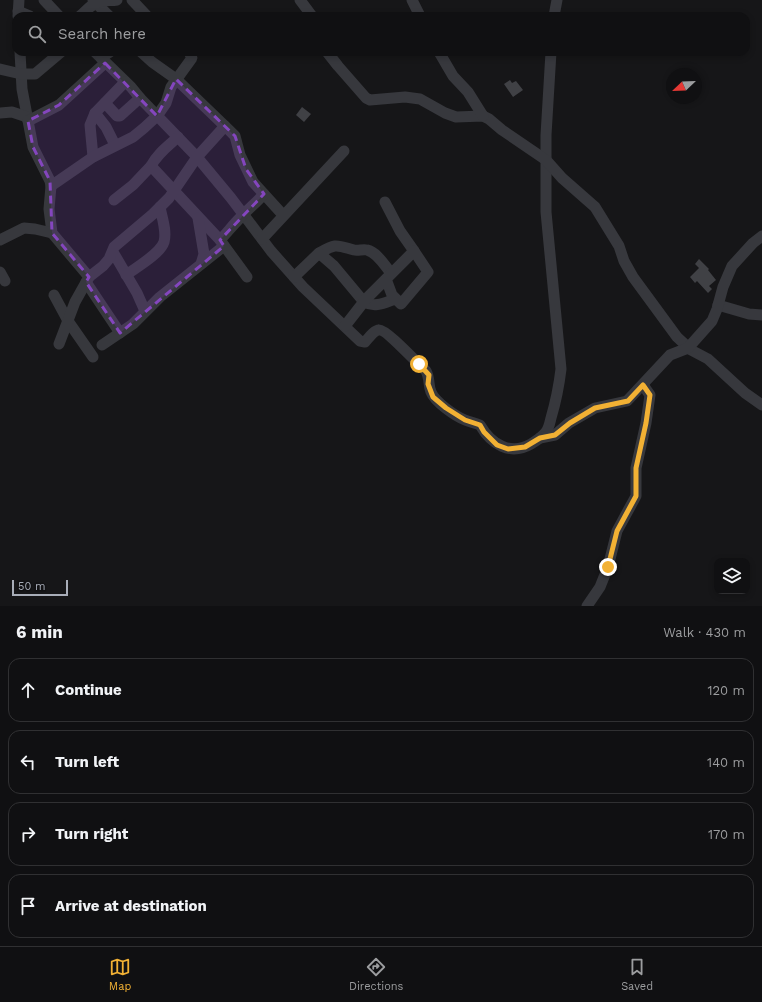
<!DOCTYPE html>
<meta charset="utf-8">
<style>
:root{--surface:#101012;--page:#1e1e20;--text:#f1f3f6;--muted:#9c9d9f;--line:#303032;--accent:#f2b134}
body{margin:0;font-family:"Work Sans",sans-serif;background:var(--page);color:var(--text)}
.controls{position:absolute;right:12px;bottom:12px;display:grid;overflow:hidden;border-radius:8px;box-shadow:0 2px 6px #0003}
.controls button{width:36px;height:36px;display:grid;place-items:center;padding:0;border:0;border-bottom:1px solid var(--line);background:var(--surface);color:var(--text);font:20px sans-serif}
.compass{position:absolute;left:666px;top:68px;width:36px;height:36px;border-radius:50%;background:var(--surface);box-shadow:0 2px 6px #0003;rotate:247deg}
.scale{position:absolute;left:12px;bottom:10px;width:56px;box-sizing:border-box;padding-left:4px;border:2px solid #a8adb8;border-top:0;font-size:11px;line-height:14px;white-space:nowrap;color:#a8adb8;-webkit-text-stroke:3px #111113;paint-order:stroke}
.stop{position:absolute;width:12px;height:12px;margin:-9px;border:3px solid #f2b134;border-radius:50%;background:#fff}
.stop.end{background:#f2b134;border-color:#fff;box-shadow:0 1px 4px #0008}
.list{margin:0;padding:0;list-style:none}
h2{display:flex;justify-content:space-between;align-items:center;height:52px;margin:0;padding:0 16px;font-size:17px}
h2 small{font-size:13px;font-weight:400;color:var(--muted)}
.list li{display:grid;grid-template-columns:26px 1fr auto;gap:12px;align-items:center;box-sizing:border-box;height:64px;margin:0 8px 8px;padding:0 8px;border:1px solid var(--line);border-radius:12px}
.list b{display:block;font-size:15px;white-space:nowrap}
.list em{font-size:13px;font-style:normal;color:var(--muted)}
.icon{flex:none;width:22px;height:22px;fill:none;stroke:currentColor;stroke-width:2;stroke-linecap:round;stroke-linejoin:round}
.map{position:relative;flex:none;width:762px;height:606px;overflow:hidden}
.search{position:absolute;background:var(--surface);box-shadow:0 2px 6px #0003;left:12px;right:12px;top:12px;height:44px;display:flex;align-items:center;gap:10px;box-sizing:border-box;padding:0 14px;border-radius:12px;color:var(--muted);font-size:15px}
.sheet{height:340px;background:var(--surface)}
nav{display:flex;justify-content:space-around;align-items:center;box-sizing:border-box;height:56px;border-top:1px solid var(--line);background:var(--surface);font-size:11px;color:var(--muted)}
nav a{display:grid;justify-items:center;gap:2px}
nav .on{color:var(--accent)}
.map>svg:first-child{display:block}
.building{fill:#404145}
.lines{fill:none;stroke-linecap:round;stroke-linejoin:round}
.minor{stroke:#37383d;stroke-width:11}
.route{stroke:#f2b134;stroke-width:5}
.marked{fill:#8446be;fill-opacity:0.2;stroke:#8446be;stroke-width:3;stroke-dasharray:8 5;stroke-linejoin:round}
</style>
<div class="map">
<svg width="762" height="606" viewBox="0 0 762 606">
<rect width="100%" height="100%" fill="#161618"/>
<g class="building">
<path d="M510,80L512,83L516,81L523,90L513,97L504,84Z"/>
<path d="M302,107L311,114L304,122L296,115Z"/>
<path d="M699,259L709,269L708,270L716,280L709,286L712,289L708,293L697,281L695,283L690,277L699,268L695,264Z"/>
</g>
<g class="lines">
<g class="minor">
<path d="M44,0L59,16"/>
<path d="M93,0L109,16"/>
<path d="M132,0L147,16"/>
<path d="M300,0L312,16"/>
<path d="M412,0L420,16"/>
<path d="M18,11L30,16"/>
<path d="M18,16L19,0"/>
<path d="M80,16C87,10 93,2 103,1C108,0 112,1 117,0"/>
<path d="M554,16L557,0"/>
<path d="M20,52L22,89L33,147L50,181L51,186L49,209L52,233L89,277"/>
<path d="M95,52L131,87L140,98L197,157L231,198L271,251L303,287L360,341L365,342C368,339 374,330 379,330C386,329 419,365 426,371C430,378 428,385 431,392C435,402 455,416 465,420C470,422 475,423 480,425C491,444 510,456 531,444C536,441 542,437 546,432C549,428 550,422 551,418C556,401 559,386 561,369L546,212V135L551,52"/>
<path d="M141,52L152,62L176,79L229,130L235,136L240,155L253,182L283,215"/>
<path d="M327,52L338,66L366,98L370,100L405,97L420,99L445,113L456,117L483,116L489,119L502,130L546,160L562,178L595,207L619,246L624,261L633,277L677,337L691,350L708,359L745,393L762,405"/>
<path d="M439,52L453,76L468,92L483,116"/>
<path d="M101,58L110,52"/>
<path d="M0,69L21,74H35L61,52"/>
<path d="M105,103L117,116H120L140,98"/>
<path d="M0,113L12,112L27,117"/>
<path d="M95,113L106,127L115,145"/>
<path d="M28,121L59,105L105,63"/>
<path d="M93,157L90,125L95,113L125,82"/>
<path d="M151,166C157,154 168,146 178,137"/>
<path d="M51,186L93,157L133,137L144,128L157,116L166,103L171,87L192,58L189,52"/>
<path d="M114,200L133,185L151,166L220,240L247,277"/>
<path d="M385,202L400,231L414,251"/>
<path d="M198,218L204,254L201,264"/>
<path d="M262,239L344,151"/>
<path d="M0,240L24,228L35,229L52,233"/>
<path d="M220,240C227,233 232,226 239,219C247,210 256,203 264,194"/>
<path d="M113,252L137,293L145,311"/>
<path d="M319,253C337,243 336,245 354,250C358,251 363,249 367,250C377,252 385,266 391,273"/>
<path d="M0,272L5,281"/>
<path d="M126,275C137,267 160,254 164,242C167,231 162,218 160,207"/>
<path d="M294,277L319,253L334,266L364,302C375,308 384,303 395,299"/>
<path d="M86,282L120,333"/>
<path d="M54,295L68,321L93,357"/>
<path d="M718,305L749,314L762,315"/>
<path d="M345,326L366,299L414,251L428,272L401,304L392,295L386,279"/>
<path d="M59,344L75,302L89,277L103,266L109,259L114,247L153,214L169,198L197,157L225,126"/>
<path d="M102,345L133,324L160,297L224,246"/>
<path d="M540,438L555,435L569,423L595,408L627,401L670,355L688,348L712,321L717,309L723,287L732,266L753,243L762,236"/>
<path d="M587,606L600,587L608,567L617,531L636,496V468L646,423L650,395L643,385"/>
</g>
</g>
<g class="lines">
<path class="route" d="M419,364L429,375L428,384L433,397L446,408L465,420L480,425L484,432L497,445L508,449L525,447L540,438L555,435L570,423L595,408L628,401L643,385L650,395L646,423L636,468V496L617,531L608,567"/>
</g>
<path class="marked" d="M105,63L157,116L176,79L235,136L246,169L264,194L220,240L224,246L120,333L86,282L89,277L52,233L50,181L33,147L28,121L59,105Z"/>
</svg>
<div class="controls">
<button><svg class="icon" aria-label="layers" viewBox="0 0 24 24"><path d="M12 4l9 5-9 5-9-5zM3 14l9 5 9-5"/></svg></button>
</div>
<svg class="compass" viewBox="-18 -18 36 36"><path d="M0-13l5 13h-10z" fill="#e53935"/><path d="M0 13l5-13h-10z" fill="#9c9d9f"/></svg>
<div class="scale">50 m</div>
<div class="stop" style="left:419px;top:364px"></div>
<div class="stop end" style="left:608px;top:567px"></div>
<div class="search"><svg class="icon" aria-label="search" viewBox="0 0 24 24"><circle cx="10" cy="10" r="6"/><path d="M15 15l6 6"/></svg>Search here</div>
</div>
<section class="sheet">
<h2>6 min<small>Walk · 430 m</small></h2>
<ul class="list">
<li><svg class="icon" aria-label="ahead" viewBox="0 0 24 24"><path d="M12 20V5M6 11l6-6 6 6"/></svg><div><b>Continue</b></div><em>120 m</em></li>
<li><svg class="icon" aria-label="left" viewBox="0 0 24 24"><path d="M17 20v-9H6M10 6l-5 5 5 5"/></svg><div><b>Turn left</b></div><em>140 m</em></li>
<li><svg class="icon" aria-label="right" viewBox="0 0 24 24"><path d="M7 20v-9h11M14 6l5 5-5 5"/></svg><div><b>Turn right</b></div><em>170 m</em></li>
<li><svg class="icon" aria-label="arrive" viewBox="0 0 24 24"><path d="M6 21V4h12l-3 4 3 4H6"/></svg><div><b>Arrive at destination</b></div></li>
</ul>
</section>
<nav>
<a class="on"><svg class="icon" aria-label="map" viewBox="0 0 24 24"><path d="M3 6l6-2 6 2 6-2v14l-6 2-6-2-6 2zM9 4v14M15 6v14"/></svg>Map</a>
<a><svg class="icon" aria-label="directions" viewBox="0 0 24 24"><path d="M12 3l9 9-9 9-9-9zM9 14v-3h6M13 9l2 2-2 2"/></svg>Directions</a>
<a><svg class="icon" aria-label="saved" viewBox="0 0 24 24"><path d="M7 4h10v16l-5-4-5 4z"/></svg>Saved</a>
</nav>
